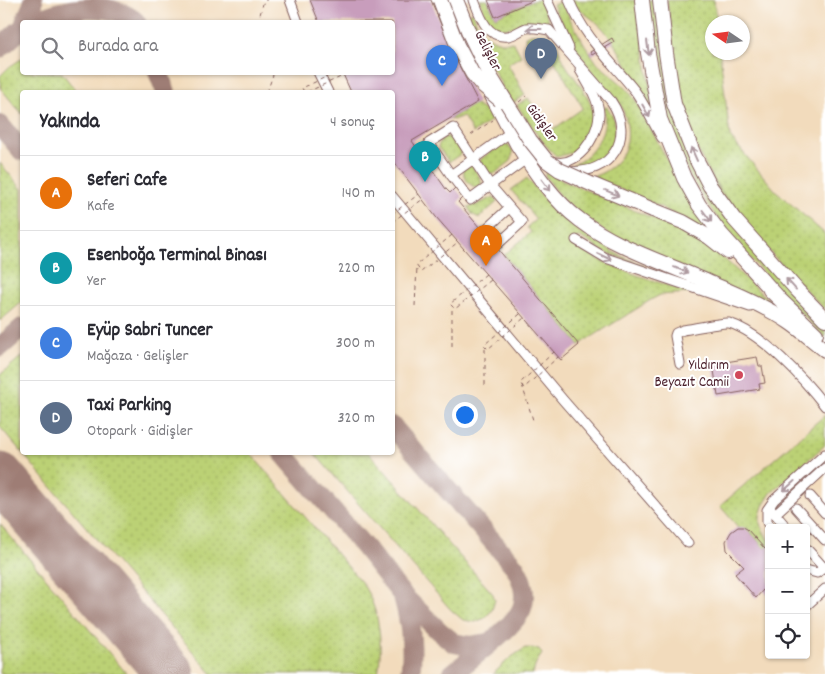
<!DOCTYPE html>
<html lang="tr">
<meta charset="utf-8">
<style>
:root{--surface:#fff;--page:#f2f2f3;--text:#2b2b33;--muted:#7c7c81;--line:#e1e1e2;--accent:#d1495b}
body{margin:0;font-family:Dekko,sans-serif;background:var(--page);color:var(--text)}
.controls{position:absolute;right:15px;bottom:15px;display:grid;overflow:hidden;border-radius:5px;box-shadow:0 1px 4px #0004}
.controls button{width:45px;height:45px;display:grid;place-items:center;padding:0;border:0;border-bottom:1px solid var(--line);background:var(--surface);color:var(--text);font:25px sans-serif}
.compass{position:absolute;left:705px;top:15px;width:45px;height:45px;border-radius:50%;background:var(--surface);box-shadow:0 1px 4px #0004;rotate:283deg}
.you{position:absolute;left:464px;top:414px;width:18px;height:18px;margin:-12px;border:4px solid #fff;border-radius:50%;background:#1a73e8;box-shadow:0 0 0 8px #1a73e833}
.badge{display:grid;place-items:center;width:32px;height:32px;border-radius:50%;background:var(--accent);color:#fff;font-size:16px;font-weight:700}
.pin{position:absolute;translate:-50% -41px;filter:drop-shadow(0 1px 2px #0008)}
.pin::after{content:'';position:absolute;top:26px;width:18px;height:15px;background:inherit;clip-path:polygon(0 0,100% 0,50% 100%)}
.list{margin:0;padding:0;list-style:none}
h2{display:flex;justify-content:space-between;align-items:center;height:65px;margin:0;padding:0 20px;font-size:21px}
h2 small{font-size:16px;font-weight:400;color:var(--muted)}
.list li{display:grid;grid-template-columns:32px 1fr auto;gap:15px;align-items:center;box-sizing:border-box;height:75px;padding:0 20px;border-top:1px solid var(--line)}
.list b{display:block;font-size:19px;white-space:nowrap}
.list p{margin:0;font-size:16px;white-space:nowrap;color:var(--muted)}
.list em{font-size:16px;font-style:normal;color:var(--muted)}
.icon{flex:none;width:28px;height:28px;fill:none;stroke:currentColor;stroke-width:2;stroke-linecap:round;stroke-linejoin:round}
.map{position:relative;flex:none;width:825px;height:674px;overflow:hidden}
.search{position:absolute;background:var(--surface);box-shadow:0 1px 4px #0004;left:20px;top:20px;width:375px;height:55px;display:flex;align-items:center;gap:12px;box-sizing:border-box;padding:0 18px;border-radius:5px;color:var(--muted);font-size:19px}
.panel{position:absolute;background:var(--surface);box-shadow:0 1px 4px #0004;left:20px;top:90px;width:375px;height:365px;border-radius:5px}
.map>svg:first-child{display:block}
.grass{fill:url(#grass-dots);stroke:#827850}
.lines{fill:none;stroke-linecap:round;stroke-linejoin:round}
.taxiway{stroke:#9e7d74;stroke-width:20}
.runway{stroke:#9e7d74;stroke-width:49}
.building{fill:#c89dbc}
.minor-casing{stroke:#85615e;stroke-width:11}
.highway-casing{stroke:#85615e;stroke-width:16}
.path{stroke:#85615e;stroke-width:1;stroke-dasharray:4 4;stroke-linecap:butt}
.minor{stroke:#fff;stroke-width:9}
.highway{stroke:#fff;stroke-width:14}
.highway-bridge-casing{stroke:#85615e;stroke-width:16;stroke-linecap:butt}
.path-bridge{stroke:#85615e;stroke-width:1;stroke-dasharray:4 4;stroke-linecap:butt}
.highway-bridge{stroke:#fff;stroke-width:14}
.oneway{stroke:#ae9aa0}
.poi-dot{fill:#d1495b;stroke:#fff;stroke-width:2}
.labels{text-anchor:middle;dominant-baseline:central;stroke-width:4;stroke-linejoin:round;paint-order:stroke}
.street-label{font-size:15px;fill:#4a1f2b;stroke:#fff}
.poi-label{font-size:15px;fill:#4a1f2b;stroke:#fff;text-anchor:end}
</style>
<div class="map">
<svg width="825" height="674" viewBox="0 0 825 674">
<defs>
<pattern id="grass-dots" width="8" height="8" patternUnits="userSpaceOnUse" patternTransform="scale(1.25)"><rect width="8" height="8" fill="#bbd175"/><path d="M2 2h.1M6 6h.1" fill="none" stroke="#a2b365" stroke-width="1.8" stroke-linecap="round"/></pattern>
</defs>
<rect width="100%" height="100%" fill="#fff"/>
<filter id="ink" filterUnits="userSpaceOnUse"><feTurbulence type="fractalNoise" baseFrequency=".02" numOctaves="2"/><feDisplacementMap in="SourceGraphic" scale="10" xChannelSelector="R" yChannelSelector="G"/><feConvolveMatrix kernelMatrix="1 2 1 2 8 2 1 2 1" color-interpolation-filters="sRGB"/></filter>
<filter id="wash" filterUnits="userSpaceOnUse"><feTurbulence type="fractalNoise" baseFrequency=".0096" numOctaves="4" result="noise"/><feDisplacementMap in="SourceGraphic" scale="20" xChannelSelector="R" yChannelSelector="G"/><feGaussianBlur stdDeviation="1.12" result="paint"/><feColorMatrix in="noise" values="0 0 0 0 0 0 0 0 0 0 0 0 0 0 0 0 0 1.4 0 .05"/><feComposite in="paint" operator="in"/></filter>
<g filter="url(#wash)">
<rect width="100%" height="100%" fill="#f2dbbc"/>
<g class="grass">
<path d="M480,0H488L495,17L534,0H541L550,24C545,22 541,21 535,22C520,23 502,35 489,22C484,16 482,7 480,0Z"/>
<path d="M571,0H637L655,120C640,90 626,58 605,31C596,19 580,13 571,0Z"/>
<path d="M647,0H655L682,138L806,308L825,327V338C807,319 789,300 770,280C728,234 686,185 668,123C657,83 653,41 647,0Z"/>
<path d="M667,0H714L717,22H712V52L720,53L730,137L775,190L825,234V310C768,250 703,190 682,106C674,71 671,35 667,0Z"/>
<path d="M562,1L572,23L585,45L597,63L626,88L636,101L686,195L721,241L659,206L592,177C597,175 603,173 607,170C633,154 632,122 617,99L615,100C589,70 570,41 553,5Z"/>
<path d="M473,12C475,16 476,23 479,27C483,34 494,41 502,42C507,43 510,41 514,43L521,56L508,64L525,95L511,104L466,15Z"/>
<path d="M531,34C539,34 545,35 552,41C559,47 562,59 567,67C574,77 581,86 587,96C597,113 594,135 578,148C572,153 564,155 557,157C541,142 529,123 517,105L528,98L551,131L583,108L546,47L531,52L527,47C527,43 525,40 525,36Z"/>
<path d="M21,59H22V72L62,73L77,92H22V114L1,89L0,76L9,67Z"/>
<path d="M474,104L496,117L473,133L463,116L453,120L450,119Z"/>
<path d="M607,107C621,124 618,153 596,162C588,166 581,165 572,165C576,163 580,162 583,159C598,148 608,127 604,108Z"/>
<path d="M445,137H451L462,153L449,162L438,147L441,140Z"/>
<path d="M505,144L508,145L513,152L511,161L494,174C485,173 484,170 480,162L481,159L499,145Z"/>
<path d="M0,163L22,189V302L0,321Z"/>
<path d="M467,166H472C475,171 480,176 481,181C483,195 461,183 464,169Z"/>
<path d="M547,167L552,173L566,182L667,224L701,241L718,253L773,304L772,306L615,239L565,202L545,176Z"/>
<path d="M527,178L541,195L567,221L580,232L619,255L644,266L604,252L579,236L572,244C610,269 648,278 690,293L660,295L649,301L579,345L504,255L531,232L527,227L536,219L511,190Z"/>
<path d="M494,197L497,200L496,203L479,218L472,214L468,207L476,205Z"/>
<path d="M22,356V452L250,453L363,584C366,590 370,596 372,602C381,624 382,651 378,674H212L0,427V375Z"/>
<path d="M825,415V445L771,493L763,506L760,515V524L769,542V546L765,549C758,541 750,528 738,527L720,506Z"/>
<path d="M314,453H369L493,594L495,600L492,610L485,618L475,622L463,620L451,610Z"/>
<path d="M0,524L127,674H0Z"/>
<path d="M525,648L539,649L542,654L536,663L533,674H493L510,658Z"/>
</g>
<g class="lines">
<g class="taxiway">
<path d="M25,22L33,4V0"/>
<path d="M34,22C62,7 112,0 136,22"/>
<path d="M0,48L20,30"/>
<path d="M158,72L166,92"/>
<path d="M0,125L22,151"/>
<path d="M0,347L22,328"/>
<path d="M392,426L515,567C522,578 527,595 522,608C516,626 469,660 452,674"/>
<path d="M282,452L366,549L403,596L439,631L454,643L470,646L489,643"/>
<path d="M403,596C410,621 414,648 410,674"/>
</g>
<path class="runway" d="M0,477L170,674"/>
</g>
<g id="blocks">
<g class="building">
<path d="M310,0H431L452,52L478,102L412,141L446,189L450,193L455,188L463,197L458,202L579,345L561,360L436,217L392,159V92H351L342,72H392V22H319Z"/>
<path d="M488,0H534L495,17Z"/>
<path d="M612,38L614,42L592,55L590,52Z"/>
<path d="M757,357L759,366H762L765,383L759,384L760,389L718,396L713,364Z"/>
<path d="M738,527H743L747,529L765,549L769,546V596L763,590L756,598L735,574L744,567L727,550L726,541L731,532Z"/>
</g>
</g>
</g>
<g filter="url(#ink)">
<use href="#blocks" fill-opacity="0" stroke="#85615e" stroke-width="1"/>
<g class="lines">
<defs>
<g id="minor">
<path d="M290,0L298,22"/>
<path d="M474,0C480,16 487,39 508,36C515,35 520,30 526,28C533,27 542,29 549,30L611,101C636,137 611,176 568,171"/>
<path d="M547,0L569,48"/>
<path d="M569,0C584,37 611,61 635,91C645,105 653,123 662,138"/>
<path d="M318,72L328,92"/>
<path d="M511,132L451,175L470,200L526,159"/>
<path d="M549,160C576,172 598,137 599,114C599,100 587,82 580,70"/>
<path d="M451,175L429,143L453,128L490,185L522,222L498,244L485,230L509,208"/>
<path d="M392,196L563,400L688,543"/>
<path d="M576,240L606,258L750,307"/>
<path d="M680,364L675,336L676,333L683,330C691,329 722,322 729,323C762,333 804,379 825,406"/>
<path d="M810,496L825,513"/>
<path d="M796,508L825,540"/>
<path d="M771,509L787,528"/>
<path d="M775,514L825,468"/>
<path d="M770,528L767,522V510L774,500L825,454"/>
<path d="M806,548L825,569"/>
<path d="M806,570L817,573L825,567"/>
<path d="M806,606L825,589"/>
</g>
<g id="highway">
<path d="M448,0L459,32L517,144C534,171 554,201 580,220C618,249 667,263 710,283C737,294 765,306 789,322C801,330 813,341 825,350"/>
<path d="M642,0L648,53L660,119L684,178L699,205L721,234L777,296"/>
<path d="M660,0L666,53L674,104L694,155L710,186L734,219L797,290L825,319"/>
<path d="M653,210L683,222L709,237L728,252"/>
<path d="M770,290L816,334"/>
</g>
</defs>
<use href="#minor" class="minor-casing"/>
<use href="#highway" class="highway-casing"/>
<g class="path">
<path d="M265,0H267"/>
<path d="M258,22L264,0"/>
<path d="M267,92L274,72"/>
<path d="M303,92V91"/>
<path d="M519,102L526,96"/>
<path d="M471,135L493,120"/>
<path d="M392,162L394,161"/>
<path d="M415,306L417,267"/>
<path d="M452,346V306"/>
<path d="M485,385V346"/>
<path d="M522,385L533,420"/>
</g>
<use href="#minor" class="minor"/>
<use href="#highway" class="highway"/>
<defs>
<g id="highway-bridge">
<path d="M440,0L457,45L472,73L481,84L500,100"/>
<path d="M456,0L469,33L490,76L530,140L546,160L560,170L593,185L653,210"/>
</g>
</defs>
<use href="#highway-bridge" class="highway-bridge-casing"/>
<g class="path-bridge">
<path d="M304,92L302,88L337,72"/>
<path d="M307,92L343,76"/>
<path d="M392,214L419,194"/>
<path d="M392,222L423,199"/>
<path d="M452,235L416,265L421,272L458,242"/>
<path d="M486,274L450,304L455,309L491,280"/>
<path d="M520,314L484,345L488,349L524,318"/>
<path d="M554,352L520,383L524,388L558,357"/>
</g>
<use href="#highway-bridge" class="highway-bridge"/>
</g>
<defs><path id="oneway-shaft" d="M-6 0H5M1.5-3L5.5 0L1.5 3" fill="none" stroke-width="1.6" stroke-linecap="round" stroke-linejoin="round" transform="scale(1.25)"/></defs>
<g class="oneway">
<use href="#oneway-shaft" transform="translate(534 29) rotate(180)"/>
<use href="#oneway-shaft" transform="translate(648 48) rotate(83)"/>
<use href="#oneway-shaft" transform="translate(646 111) rotate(60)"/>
<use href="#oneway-shaft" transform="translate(694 154) rotate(-114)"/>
<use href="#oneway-shaft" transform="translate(546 185) rotate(53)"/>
<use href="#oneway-shaft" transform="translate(612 193) rotate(23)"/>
<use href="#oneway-shaft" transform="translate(707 216) rotate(53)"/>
<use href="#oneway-shaft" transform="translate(605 257) rotate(26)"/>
<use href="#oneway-shaft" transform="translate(681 270) rotate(23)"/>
<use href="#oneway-shaft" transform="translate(791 284) rotate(-132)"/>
<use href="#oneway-shaft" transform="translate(789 486) rotate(138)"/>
</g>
</g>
<circle class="poi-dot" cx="739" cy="375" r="5"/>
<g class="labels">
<g class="street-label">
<text transform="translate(487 51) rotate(63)">Gelişler</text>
<text transform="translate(541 123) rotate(55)">Gidişler</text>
</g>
<g class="poi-label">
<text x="729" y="366">Yıldırım<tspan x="729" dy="17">Beyazıt Camii</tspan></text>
</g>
</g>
</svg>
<div class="controls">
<button>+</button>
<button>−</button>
<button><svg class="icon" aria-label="locate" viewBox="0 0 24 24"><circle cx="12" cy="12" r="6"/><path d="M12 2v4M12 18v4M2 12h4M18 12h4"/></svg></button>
</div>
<svg class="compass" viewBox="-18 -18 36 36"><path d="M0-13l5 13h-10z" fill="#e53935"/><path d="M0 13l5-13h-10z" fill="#7c7c81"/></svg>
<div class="you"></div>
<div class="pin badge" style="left:486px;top:266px;background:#e8710a">A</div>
<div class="pin badge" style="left:425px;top:182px;background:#0f9aa8">B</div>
<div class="pin badge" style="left:442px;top:86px;background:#3f7fe0">C</div>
<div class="pin badge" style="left:541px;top:79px;background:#5c6f8a">D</div>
<div class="search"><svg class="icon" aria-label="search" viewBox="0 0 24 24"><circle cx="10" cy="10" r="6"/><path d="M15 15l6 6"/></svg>Burada ara</div>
<section class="panel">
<h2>Yakında<small>4 sonuç</small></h2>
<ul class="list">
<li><span class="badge" style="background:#e8710a">A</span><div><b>Seferi Cafe</b><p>Kafe</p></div><em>140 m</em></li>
<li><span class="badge" style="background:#0f9aa8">B</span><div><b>Esenboğa Terminal Binası</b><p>Yer</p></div><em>220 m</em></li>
<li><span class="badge" style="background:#3f7fe0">C</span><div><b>Eyüp Sabri Tuncer</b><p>Mağaza · Gelişler</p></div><em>300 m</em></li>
<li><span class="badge" style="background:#5c6f8a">D</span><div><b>Taxi Parking</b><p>Otopark · Gidişler</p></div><em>320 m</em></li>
</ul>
</section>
</div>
